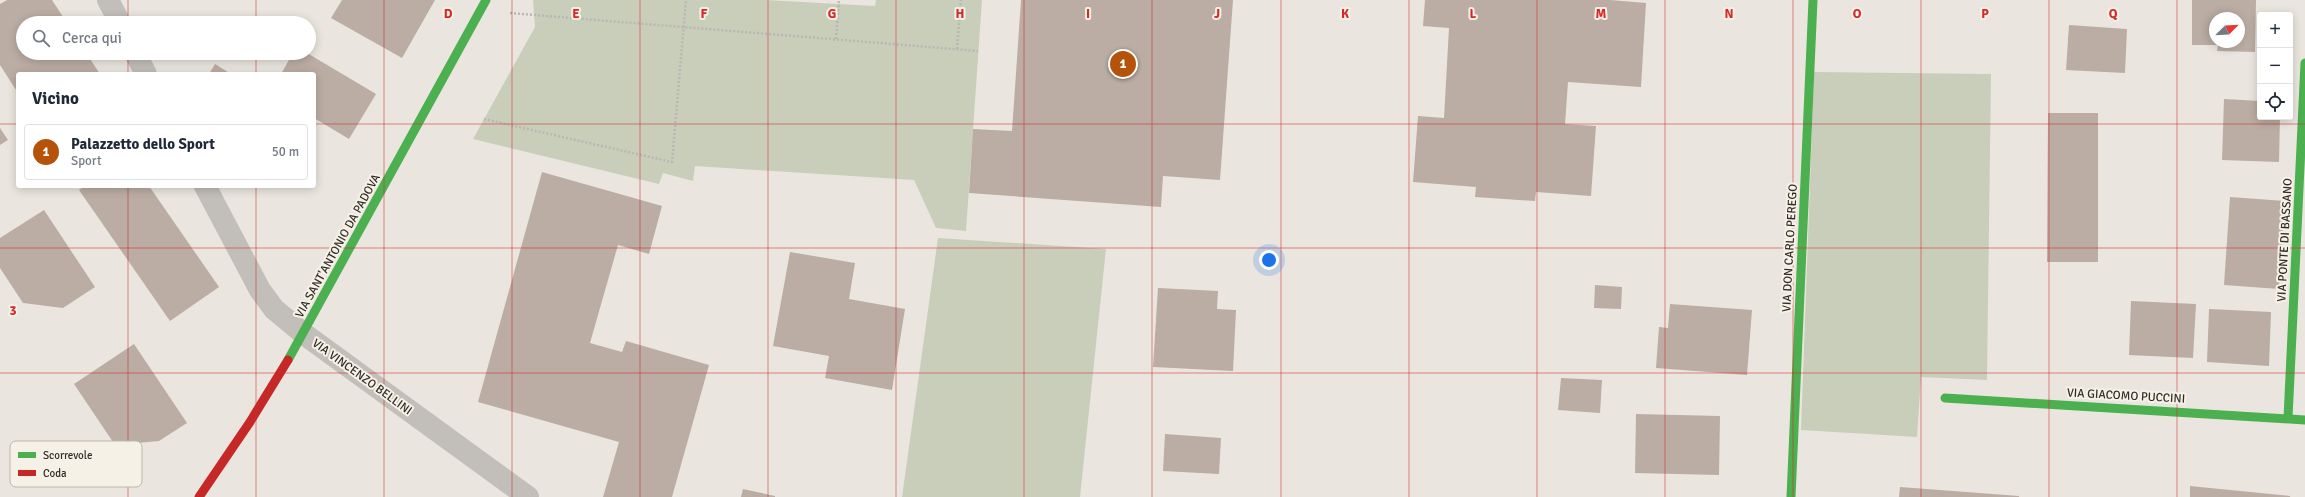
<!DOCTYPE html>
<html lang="it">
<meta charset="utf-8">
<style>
:root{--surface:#fff;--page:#f6f6f7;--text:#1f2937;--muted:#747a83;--line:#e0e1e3;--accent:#b45309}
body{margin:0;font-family:Signika,sans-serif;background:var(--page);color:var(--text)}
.controls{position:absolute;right:12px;top:12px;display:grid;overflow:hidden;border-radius:4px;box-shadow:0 2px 10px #0003}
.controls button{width:36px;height:36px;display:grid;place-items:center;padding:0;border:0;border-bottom:1px solid var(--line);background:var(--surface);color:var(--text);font:20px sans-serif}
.compass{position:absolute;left:2209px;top:12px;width:36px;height:36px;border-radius:50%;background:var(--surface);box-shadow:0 2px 10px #0003;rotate:66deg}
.you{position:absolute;left:1269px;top:260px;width:14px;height:14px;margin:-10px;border:3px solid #fff;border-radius:50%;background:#1a73e8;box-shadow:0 0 0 6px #1a73e833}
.badge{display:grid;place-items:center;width:26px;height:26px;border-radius:50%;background:var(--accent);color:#fff;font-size:13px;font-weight:700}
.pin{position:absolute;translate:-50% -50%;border:2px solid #fff;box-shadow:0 1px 4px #0006}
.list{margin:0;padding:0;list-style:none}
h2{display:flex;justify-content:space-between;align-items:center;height:52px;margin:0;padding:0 16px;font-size:17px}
h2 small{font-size:13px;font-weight:400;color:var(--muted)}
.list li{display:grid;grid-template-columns:26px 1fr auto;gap:12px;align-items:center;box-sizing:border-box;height:56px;margin:0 8px 8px;padding:0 8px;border:1px solid var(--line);border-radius:4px}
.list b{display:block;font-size:15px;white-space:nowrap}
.list p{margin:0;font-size:13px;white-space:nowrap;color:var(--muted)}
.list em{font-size:13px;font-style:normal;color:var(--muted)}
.icon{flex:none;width:22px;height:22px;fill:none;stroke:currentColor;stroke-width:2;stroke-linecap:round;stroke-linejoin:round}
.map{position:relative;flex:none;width:2305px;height:497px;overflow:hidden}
.search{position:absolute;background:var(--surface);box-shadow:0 2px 10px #0003;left:16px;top:16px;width:300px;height:44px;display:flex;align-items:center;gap:10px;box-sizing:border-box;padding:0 14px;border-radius:22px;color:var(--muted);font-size:15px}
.panel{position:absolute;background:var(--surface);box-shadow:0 2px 10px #0003;left:16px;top:72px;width:300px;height:116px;border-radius:4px}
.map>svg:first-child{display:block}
.green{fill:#c9cebb}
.building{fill:#bbada3;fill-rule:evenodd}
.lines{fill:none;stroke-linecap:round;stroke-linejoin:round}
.path{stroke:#bbb6b1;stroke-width:2.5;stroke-dasharray:2 2;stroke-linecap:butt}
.street{stroke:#c2beb9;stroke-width:22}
.fast{stroke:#4caf50;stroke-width:9}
.jam{stroke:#c62828;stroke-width:9}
.grid{fill:none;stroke:#d62828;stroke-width:1;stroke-opacity:0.55}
.labels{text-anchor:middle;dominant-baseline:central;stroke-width:4;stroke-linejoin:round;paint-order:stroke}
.street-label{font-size:12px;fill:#322c28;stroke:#f6f1e7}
.key{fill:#f6f1e7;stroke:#bbb6ae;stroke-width:1}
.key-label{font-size:11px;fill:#322c28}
.grid-label{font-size:13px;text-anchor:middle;font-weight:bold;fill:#d62828;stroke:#f6f1e7;stroke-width:4;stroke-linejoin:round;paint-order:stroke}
</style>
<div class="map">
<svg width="2305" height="497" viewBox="0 0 2305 497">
<rect width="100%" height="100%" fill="#eae6df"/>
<g class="green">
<path d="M533,0H766L875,6L876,0H982L966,231L936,228L914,180L695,166L693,181L663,173L659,184L473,139L535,27Z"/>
<path d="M1814,72L1991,74L1987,380L1921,377L1917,437L1801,430Z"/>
<path d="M938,238L1106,249L1080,497H902Z"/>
</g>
<g class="building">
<path d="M7,0H52L67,23H23V53H86L100,74H18V93L0,65V4Z"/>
<path d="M342,0H435L402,58L331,18Z"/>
<path d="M1021,0H1233L1220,180L1163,176L1161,207L969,193L973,129L1012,131Z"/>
<path d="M1425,0H1610L1646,3L1641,87L1568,82L1565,124L1596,126L1591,196L1536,192L1535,201L1475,197L1476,187L1413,182L1418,116L1444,118L1449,28L1423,26Z"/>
<path d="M2192,0H2256L2255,52L2217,51L2218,45H2192ZM2215,18H2239V42H2215Z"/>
<path d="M2069,25L2127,29L2125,73L2066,70Z"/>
<path d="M293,53H307L376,94L349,139L314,118V74H281Z"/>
<path d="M215,64L231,74H209Z"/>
<path d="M2224,99L2260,101V117H2280L2279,162L2222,160Z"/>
<path d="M2048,113H2098V262H2047Z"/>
<path d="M0,128L8,140L0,145Z"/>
<path d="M542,172L662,206L649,254L618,245L590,343L622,352L626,341L709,365L672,497H603L619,442L478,402Z"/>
<path d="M85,186H149L219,287L170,321L79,190Z"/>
<path d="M2230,197L2285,201L2279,289L2224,285Z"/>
<path d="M44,210L95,287L63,308L23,303L0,268V238Z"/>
<path d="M790,252L855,263L849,299L905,309L892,390L825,378L829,356L773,346Z"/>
<path d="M1595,285L1622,287L1621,309L1594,308Z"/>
<path d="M1158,288L1218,291L1217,309L1236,310L1233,371L1153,367Z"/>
<path d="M2131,301L2196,304L2193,358L2129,355Z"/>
<path d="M1670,304L1752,310L1747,375L1656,368L1659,327L1668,328Z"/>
<path d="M2209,309L2271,312L2269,366L2207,362Z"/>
<path d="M134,344L187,423L159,441L115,445L74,384Z"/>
<path d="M1561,378L1602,380L1600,413L1558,410Z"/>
<path d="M1636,414L1720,416L1719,475L1635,473Z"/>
<path d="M1165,434L1221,438L1219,474L1163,471Z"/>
<path d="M2190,486L2290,496V497H2190Z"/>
<path d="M1900,487L2019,496V497H1899Z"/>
<path d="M743,489L775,496V497H741Z"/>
</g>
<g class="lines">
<g class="path">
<path d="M510,13L978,51"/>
<path d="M836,39L839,0"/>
<path d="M957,49L961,0"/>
<path d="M484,119L672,162L686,0"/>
</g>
<g class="street">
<path d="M108,0L120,23"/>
<path d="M135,53L146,74"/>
<path d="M205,186L260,290L274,309L304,334L528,497"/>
</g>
<g class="fast">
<path d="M288,360L486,0"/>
<path d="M1945,398L2305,420"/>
<path d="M2288,418L2305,63"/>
<path d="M1791,497L1813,0"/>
</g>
<path class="jam" d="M199,497L250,422L288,360"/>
</g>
<path class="grid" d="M128,0V23M256,0V23M384,0V497M512,0V497M640,0V497M768,0V497M896,0V497M1024,0V497M1152,0V497M1281,0V497M1409,0V497M1537,0V497M1665,0V497M1793,0V497M1921,0V497M2049,0V497M2177,0V497M128,53V74M256,53V74M0,124H18M314,124H2305M128,186V497M256,186V497M0,248H2305M0,373H2305"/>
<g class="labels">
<g class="street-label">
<text transform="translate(2285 240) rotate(-87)">VIA PONTE DI BASSANO</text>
<text transform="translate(338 246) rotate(-61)">VIA SANT'ANTONIO DA PADOVA</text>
<text transform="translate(1790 248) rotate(-87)">VIA DON CARLO PEREGO</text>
<text transform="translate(362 377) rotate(36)">VIA VINCENZO BELLINI</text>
<text transform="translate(2126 396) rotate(3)">VIA GIACOMO PUCCINI</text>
</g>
</g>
<rect x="10" y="441" width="132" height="46" rx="6" class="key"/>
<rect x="18" y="452" width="18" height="6" fill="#4caf50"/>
<rect x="18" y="470" width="18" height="6" fill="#c62828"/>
<g class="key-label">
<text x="43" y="459">Scorrevole</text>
<text x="43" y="477">Coda</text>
</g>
<g class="grid-label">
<text x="448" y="18">D</text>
<text x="576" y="18">E</text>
<text x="704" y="18">F</text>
<text x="832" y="18">G</text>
<text x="960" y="18">H</text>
<text x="1088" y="18">I</text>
<text x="1217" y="18">J</text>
<text x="1345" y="18">K</text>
<text x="1473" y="18">L</text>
<text x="1601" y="18">M</text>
<text x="1729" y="18">N</text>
<text x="1857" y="18">O</text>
<text x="1985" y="18">P</text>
<text x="2113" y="18">Q</text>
<text x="13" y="315">3</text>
</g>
</svg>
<div class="controls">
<button>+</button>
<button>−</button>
<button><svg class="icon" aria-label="locate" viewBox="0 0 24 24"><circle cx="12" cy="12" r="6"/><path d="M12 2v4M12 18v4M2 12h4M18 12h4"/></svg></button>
</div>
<svg class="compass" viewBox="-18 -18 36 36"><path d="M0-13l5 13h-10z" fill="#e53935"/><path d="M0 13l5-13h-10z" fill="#747a83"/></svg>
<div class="you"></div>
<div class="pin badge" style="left:1123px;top:64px">1</div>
<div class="search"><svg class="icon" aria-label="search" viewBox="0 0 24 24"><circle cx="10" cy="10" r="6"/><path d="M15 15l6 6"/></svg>Cerca qui</div>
<section class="panel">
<h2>Vicino<small></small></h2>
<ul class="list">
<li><span class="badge">1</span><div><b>Palazzetto dello Sport</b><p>Sport</p></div><em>50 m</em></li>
</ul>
</section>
</div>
